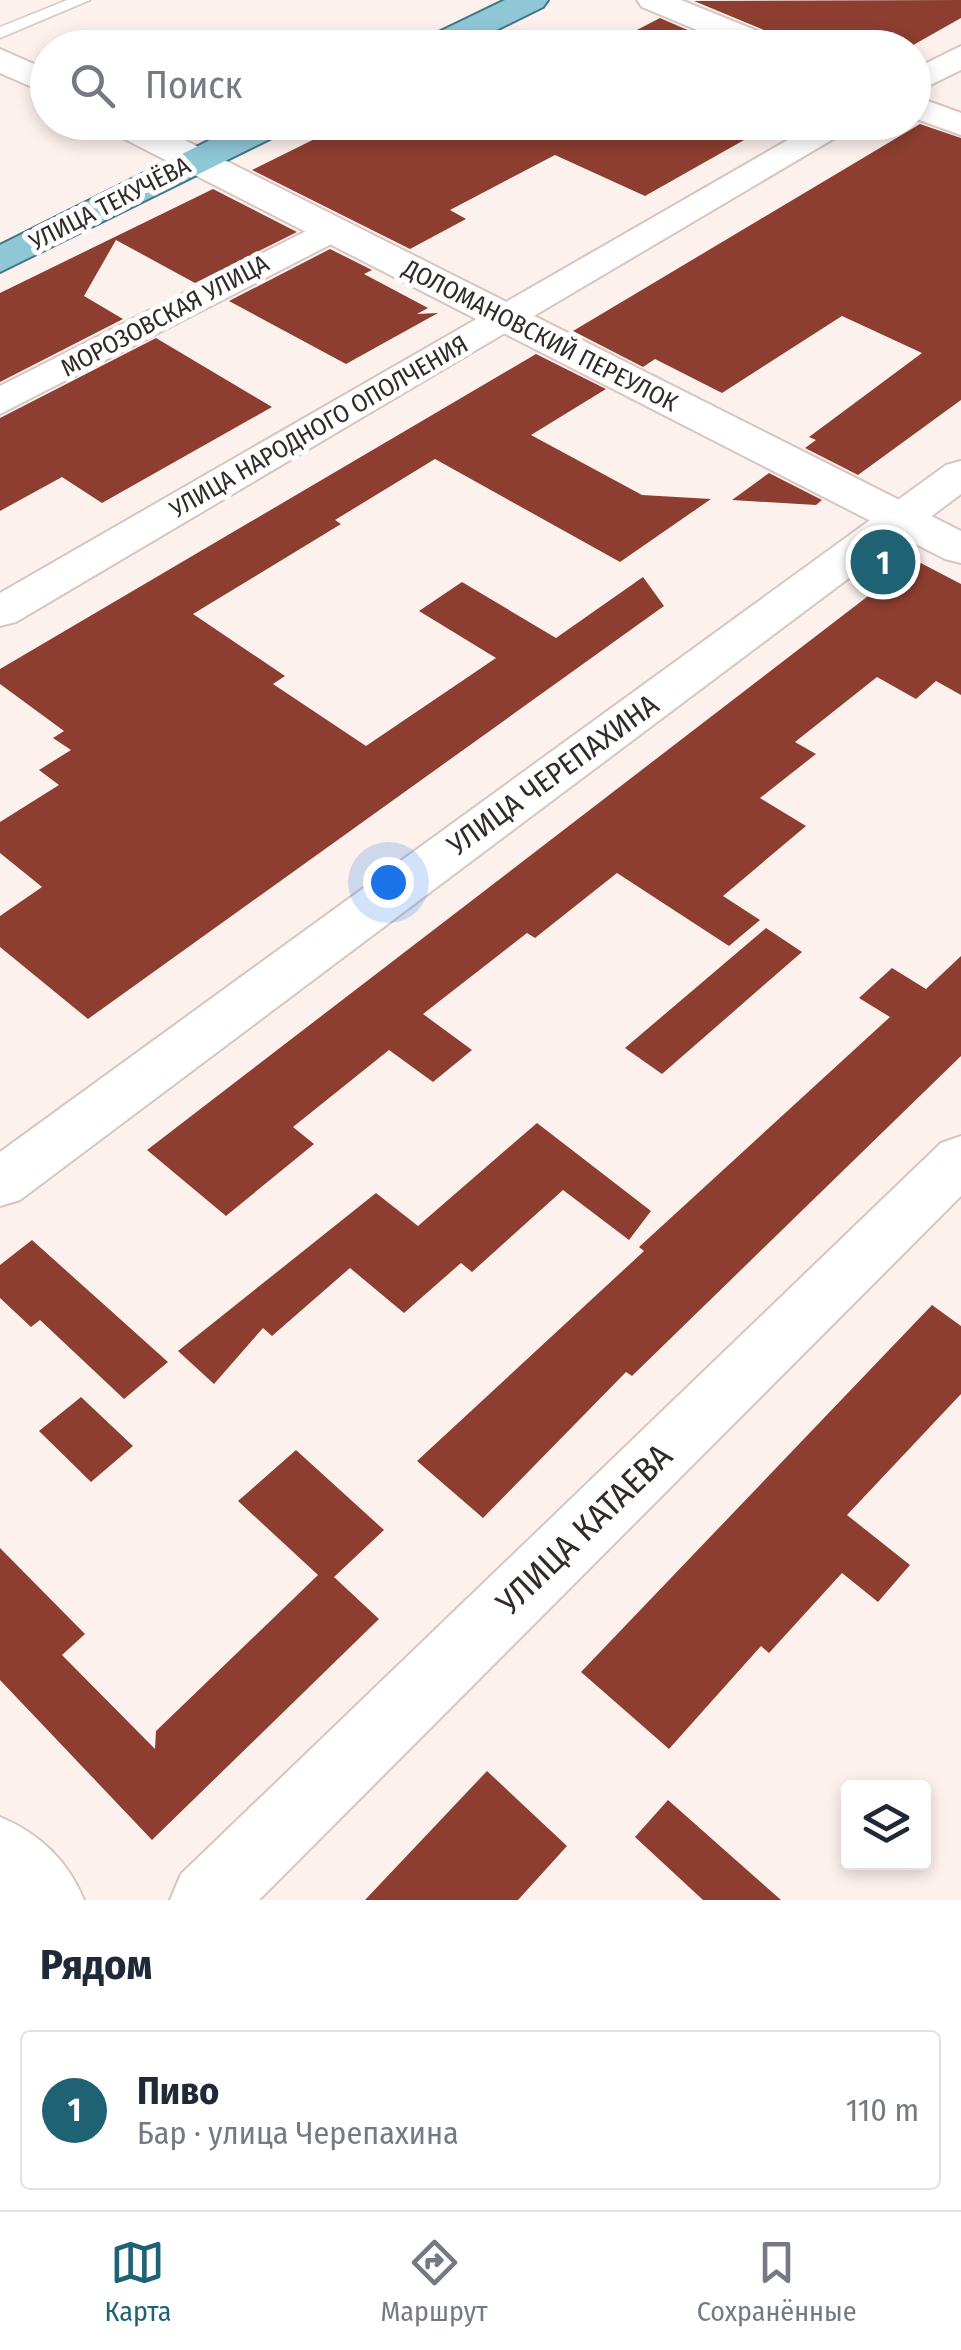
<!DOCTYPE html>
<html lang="ru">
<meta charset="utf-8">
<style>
:root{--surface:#fff;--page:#f6f6f7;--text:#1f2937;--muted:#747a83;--line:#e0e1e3;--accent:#1e6274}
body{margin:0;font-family:"Fira Sans Condensed",sans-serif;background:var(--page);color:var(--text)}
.controls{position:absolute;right:30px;bottom:30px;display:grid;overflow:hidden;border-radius:10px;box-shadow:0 5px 15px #0003}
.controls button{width:90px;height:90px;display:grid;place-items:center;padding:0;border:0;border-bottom:2px solid var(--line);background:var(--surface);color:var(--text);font:50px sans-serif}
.you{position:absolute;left:388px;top:882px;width:35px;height:35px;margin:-25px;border:8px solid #fff;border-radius:50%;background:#1a73e8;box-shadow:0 0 0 15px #1a73e833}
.badge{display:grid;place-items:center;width:65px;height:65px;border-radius:50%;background:var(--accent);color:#fff;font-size:32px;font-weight:700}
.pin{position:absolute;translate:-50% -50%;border:5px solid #fff;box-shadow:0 2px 10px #0006}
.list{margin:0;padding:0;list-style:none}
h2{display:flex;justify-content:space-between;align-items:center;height:130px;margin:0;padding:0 40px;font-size:42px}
h2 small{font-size:32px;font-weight:400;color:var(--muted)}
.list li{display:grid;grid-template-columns:65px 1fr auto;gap:30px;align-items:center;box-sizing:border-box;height:160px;margin:0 20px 20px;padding:0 20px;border:2px solid var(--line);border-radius:10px}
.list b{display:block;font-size:38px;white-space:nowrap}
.list p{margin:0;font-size:32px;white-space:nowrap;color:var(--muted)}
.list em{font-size:32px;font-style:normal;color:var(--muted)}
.icon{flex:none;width:55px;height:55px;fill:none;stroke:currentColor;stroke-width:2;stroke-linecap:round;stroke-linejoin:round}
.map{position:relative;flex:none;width:961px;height:1900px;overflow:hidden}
.search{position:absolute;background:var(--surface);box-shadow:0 5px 15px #0003;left:30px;right:30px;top:30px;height:110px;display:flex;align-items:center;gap:25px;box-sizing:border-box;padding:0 35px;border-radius:55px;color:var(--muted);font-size:38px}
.sheet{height:310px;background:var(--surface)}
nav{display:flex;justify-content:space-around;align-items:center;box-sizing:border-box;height:140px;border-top:2px solid var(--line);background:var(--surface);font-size:28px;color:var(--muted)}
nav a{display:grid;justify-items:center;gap:5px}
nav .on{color:var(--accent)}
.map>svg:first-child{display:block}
.building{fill:#8d3e30}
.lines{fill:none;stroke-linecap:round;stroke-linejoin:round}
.lane-casing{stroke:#d7c5c1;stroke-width:3}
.street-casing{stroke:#d7c5c1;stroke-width:4}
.secondary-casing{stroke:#d7c5c1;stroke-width:4}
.primary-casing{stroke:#3e7889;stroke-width:4}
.lane{fill:#fff;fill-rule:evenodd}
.street{fill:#fff;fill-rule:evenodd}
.secondary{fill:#fff;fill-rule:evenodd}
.primary{fill:#8fc7d7;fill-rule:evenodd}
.labels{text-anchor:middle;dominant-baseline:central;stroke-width:10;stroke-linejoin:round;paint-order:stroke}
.far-street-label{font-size:25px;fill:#322b29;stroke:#fff}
.street-label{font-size:30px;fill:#322b29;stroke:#fff}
.near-street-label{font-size:35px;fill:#322b29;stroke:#fff}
</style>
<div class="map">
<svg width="961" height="1900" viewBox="0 0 961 1900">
<rect width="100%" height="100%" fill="#fdf1ee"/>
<g class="building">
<path d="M961,0V18L908,48H790L783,38L694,1Z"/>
<path d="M660,18L729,48H602Z"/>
<path d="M349,122H776L645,196L555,155L450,210L466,219L410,249L252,170Z"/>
<path d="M920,124L961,138V400L858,475L805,448L816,440L809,437L922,353L842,316L722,393L655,359L643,367L573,331Z"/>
<path d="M213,189L297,232L195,283L116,240L84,296L123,319L0,382V293Z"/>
<path d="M330,249L372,270L364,274L428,308L417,314L438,313L346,364L229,301Z"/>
<path d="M156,338L272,407L102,503L62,477L0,511V418Z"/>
<path d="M536,354L606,389L531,435L642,495L711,499L620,562L435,459L335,520L341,524L193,614L285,676L273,684L366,746L496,658L419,611L462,582L556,638L643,577L664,606L88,1019L0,947V916L42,887L0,853V822L59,785L39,770L71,750L53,738L64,731L0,684V669Z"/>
<path d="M769,473L822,500L816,505L732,500Z"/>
<path d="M915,560L961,584V695L936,681L916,699L877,677L795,742L816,754L760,798L806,826L723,896L760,920L729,946L617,873L535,938L527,933L423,1014L472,1050L433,1082L389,1050L293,1127L314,1144L226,1216L147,1150Z"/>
<path d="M766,928L802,952L662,1074L625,1048Z"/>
<path d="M961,956V1056L632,1376L626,1372L483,1518L417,1461L644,1251L639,1247L890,1017L859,998L892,968L926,989Z"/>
<path d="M537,1123L651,1211L629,1240L563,1190L472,1272L461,1263L404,1313L350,1268L272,1336L263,1328L214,1384L178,1351L376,1193L418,1226Z"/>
<path d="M32,1240L168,1362L124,1399L40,1320L31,1327L0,1298V1265Z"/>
<path d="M932,1305L961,1326V1394L847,1515L910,1565L878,1602L842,1573L769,1653L761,1646L669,1749L581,1672Z"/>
<path d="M81,1397L133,1446L91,1482L39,1431Z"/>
<path d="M296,1450L384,1530L334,1577L379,1619L152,1840L0,1680V1548L85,1634L62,1655L155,1749L156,1731L318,1575L238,1501Z"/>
<path d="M487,1771L567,1846L518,1900H365Z"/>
<path d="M668,1800L781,1900H703L635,1837Z"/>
</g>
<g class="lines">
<defs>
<path id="lane" d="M67,0H90L0,38V27Z"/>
<g id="street">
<path d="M637,0H681L782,41L786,48H740L642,7Z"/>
<path d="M961,46V70L914,93V69Z"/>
<path d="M914,96L961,113V135L914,118Z"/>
<path d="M819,122H862L16,622L0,626V593Z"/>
<path d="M330,219L343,222L348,230L343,238L0,414V386Z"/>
<path d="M961,461V494L20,1200L0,1206V1152L946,465Z"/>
<path d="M961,1136V1196L259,1900H170L181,1874L941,1143Z"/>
</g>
<g id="secondary">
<path d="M0,49L48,70V94L0,73Z"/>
<path d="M102,122H149L961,531V563L945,559L107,130Z"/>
<path d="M0,1817C39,1833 68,1861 84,1900H0Z"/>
</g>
<g id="primary">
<path d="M505,0H548L543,7L460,48H415L420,41Z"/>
<path d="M246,122H293L288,130L0,272V245Z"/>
</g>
</defs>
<use href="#lane" class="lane-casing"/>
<use href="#street" class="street-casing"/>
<use href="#secondary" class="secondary-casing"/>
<use href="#primary" class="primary-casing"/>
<use href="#lane" class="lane"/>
<use href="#street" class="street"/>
<use href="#secondary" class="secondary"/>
<use href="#primary" class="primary"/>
</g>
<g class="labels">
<g class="far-street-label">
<text transform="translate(110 204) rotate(-27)">УЛИЦА ТЕКУЧЁВА</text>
<text transform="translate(165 316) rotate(-28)">МОРОЗОВСКАЯ УЛИЦА</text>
<text transform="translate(540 336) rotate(27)">ДОЛОМАНОВСКИЙ ПЕРЕУЛОК</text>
<text transform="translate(319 427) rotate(-30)">УЛИЦА НАРОДНОГО ОПОЛЧЕНИЯ</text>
</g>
<g class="street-label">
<text transform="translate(553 775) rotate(-36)">УЛИЦА ЧЕРЕПАХИНА</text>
</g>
<g class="near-street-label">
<text transform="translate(584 1529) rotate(-44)">УЛИЦА КАТАЕВА</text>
</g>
</g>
</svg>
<div class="controls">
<button><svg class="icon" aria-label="layers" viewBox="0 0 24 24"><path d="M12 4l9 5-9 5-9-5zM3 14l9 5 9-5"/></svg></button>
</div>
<div class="you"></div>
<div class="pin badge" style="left:883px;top:562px">1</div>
<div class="search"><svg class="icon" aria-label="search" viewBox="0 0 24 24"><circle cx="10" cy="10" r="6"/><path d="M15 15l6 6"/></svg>Поиск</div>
</div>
<section class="sheet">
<h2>Рядом<small></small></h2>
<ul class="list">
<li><span class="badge">1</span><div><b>Пиво</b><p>Бар · улица Черепахина</p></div><em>110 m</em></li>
</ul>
</section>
<nav>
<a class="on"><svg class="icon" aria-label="map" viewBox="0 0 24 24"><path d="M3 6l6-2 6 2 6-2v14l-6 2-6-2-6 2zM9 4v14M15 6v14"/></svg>Карта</a>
<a><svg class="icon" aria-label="directions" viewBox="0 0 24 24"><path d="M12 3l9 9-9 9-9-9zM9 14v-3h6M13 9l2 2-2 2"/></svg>Маршрут</a>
<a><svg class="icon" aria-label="saved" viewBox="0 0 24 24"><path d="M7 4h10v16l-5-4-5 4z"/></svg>Сохранённые</a>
</nav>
